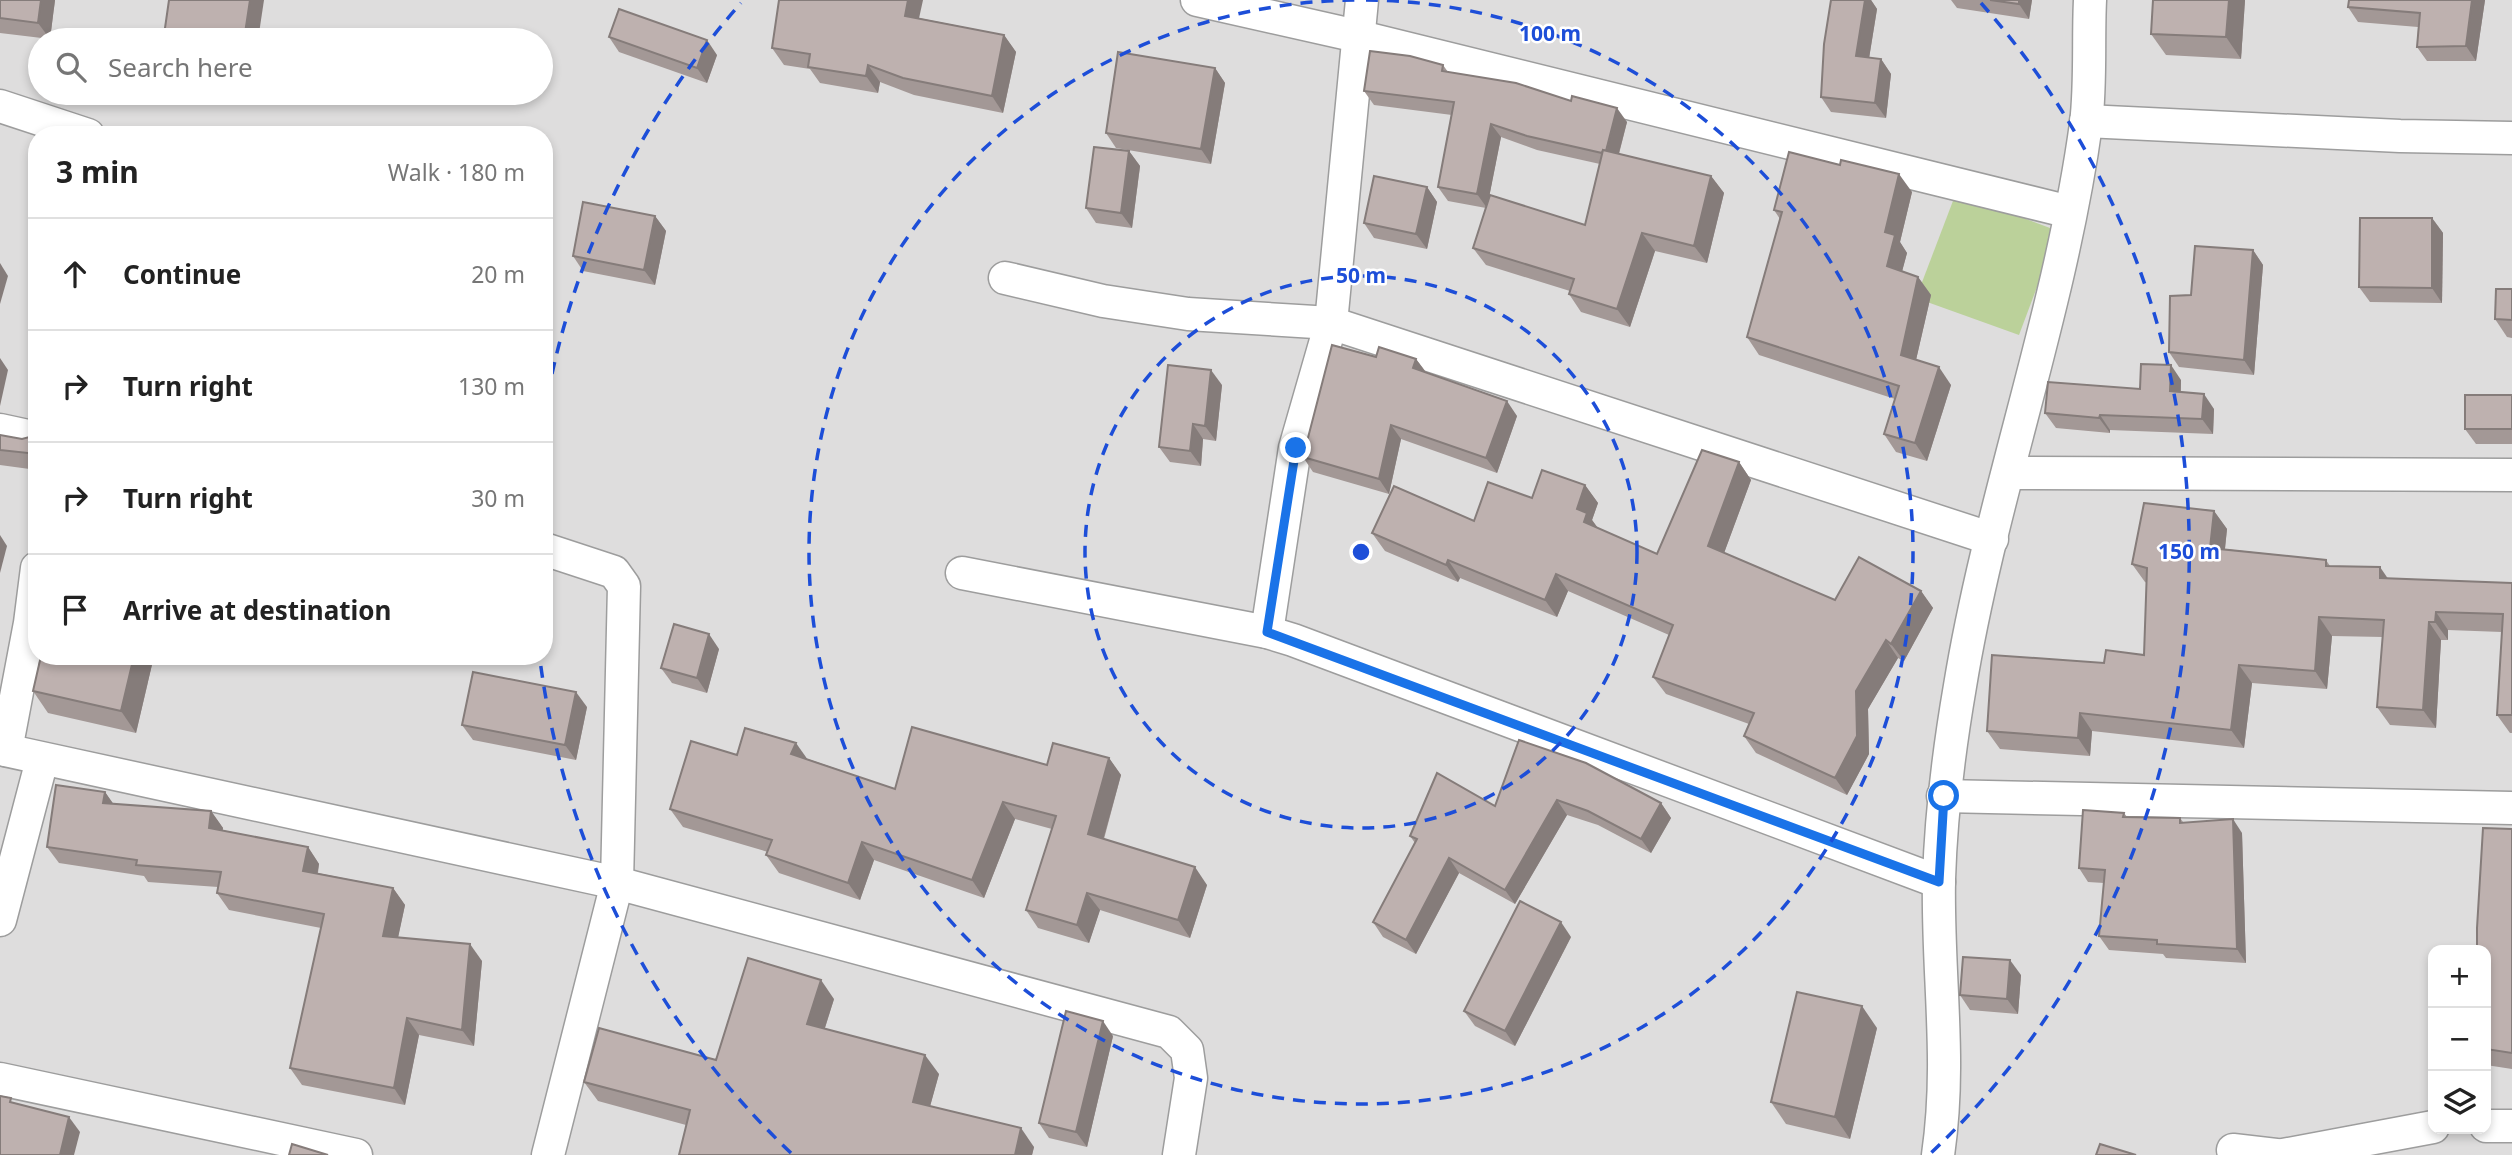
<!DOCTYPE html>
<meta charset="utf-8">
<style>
:root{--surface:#fff;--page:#f2f2f2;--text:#222;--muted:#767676;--line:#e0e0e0}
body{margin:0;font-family:"Noto Sans",sans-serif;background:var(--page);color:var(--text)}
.controls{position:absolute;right:21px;bottom:21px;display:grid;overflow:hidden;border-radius:14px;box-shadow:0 4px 10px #0003}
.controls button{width:63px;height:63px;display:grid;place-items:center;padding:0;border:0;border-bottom:2px solid var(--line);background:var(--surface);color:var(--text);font:35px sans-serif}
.stop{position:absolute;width:21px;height:21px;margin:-16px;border:5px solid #1a73e8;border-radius:50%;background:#fff}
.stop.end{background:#1a73e8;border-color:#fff;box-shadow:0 2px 7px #0008}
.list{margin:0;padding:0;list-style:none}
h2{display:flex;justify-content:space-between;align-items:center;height:91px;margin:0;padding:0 28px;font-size:30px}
h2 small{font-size:23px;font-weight:400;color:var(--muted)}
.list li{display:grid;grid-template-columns:46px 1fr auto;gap:21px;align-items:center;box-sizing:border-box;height:112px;padding:0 28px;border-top:2px solid var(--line)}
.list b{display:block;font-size:26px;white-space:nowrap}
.list em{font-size:23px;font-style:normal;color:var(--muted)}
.icon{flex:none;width:38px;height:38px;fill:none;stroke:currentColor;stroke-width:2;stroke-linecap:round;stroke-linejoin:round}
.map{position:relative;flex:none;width:2512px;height:1155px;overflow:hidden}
.search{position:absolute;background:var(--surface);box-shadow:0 4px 10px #0003;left:28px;top:28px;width:525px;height:77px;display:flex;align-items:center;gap:18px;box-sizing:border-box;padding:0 24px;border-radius:38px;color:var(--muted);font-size:26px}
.panel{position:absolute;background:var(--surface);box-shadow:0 4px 10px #0003;left:28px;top:126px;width:525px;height:539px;border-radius:28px}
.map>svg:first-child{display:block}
.residential{fill:#dedddd;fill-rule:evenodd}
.forest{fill:#bbd19a}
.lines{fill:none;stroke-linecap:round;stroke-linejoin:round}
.street-casing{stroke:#9d9d9d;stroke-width:35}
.street{stroke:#fff;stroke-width:32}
.wall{fill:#a39896;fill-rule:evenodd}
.shaded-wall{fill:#857c7a}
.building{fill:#beb1af;stroke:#857c7a;stroke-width:2}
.route{stroke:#1a73e8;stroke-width:9}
.ring{fill:none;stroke:#1d4ed8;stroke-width:3.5;stroke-dasharray:12 9}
.centre{fill:#1d4ed8;stroke:#fff;stroke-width:3.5}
.ring-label{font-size:21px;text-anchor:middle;font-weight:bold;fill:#1d4ed8;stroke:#fff;stroke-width:5;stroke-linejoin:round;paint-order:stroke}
</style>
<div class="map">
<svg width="2512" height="1155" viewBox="0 0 2512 1155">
<rect width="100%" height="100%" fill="#f1eae6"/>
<path class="residential" d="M0,0H2512V1155H0ZM40,40H541V93H40ZM37,135H544V656H37ZM2433,950H2486V1129H2433Z"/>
<path class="forest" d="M1956,193L2058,231L2019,335L1916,298Z"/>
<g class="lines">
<defs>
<g id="street">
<path d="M1197,0L1357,36L2070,212"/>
<path d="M0,106L88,135"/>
<path d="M2086,121L2400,136L2512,138"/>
<path d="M1005,278L1103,301L1188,314L1331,323L1992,539"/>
<path d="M0,430L37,438"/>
<path d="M2009,473L2512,475"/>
<path d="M544,549L614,572L624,586L617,883L548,1155"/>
<path d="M962,573L1267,632L1293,640L1939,882"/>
<path d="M1267,632L1295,448L1331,323L1362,0"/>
<path d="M0,749L617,883L1169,1032L1187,1050L1191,1078L1179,1155"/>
<path d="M6,750L30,623L37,568"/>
<path d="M1943,796L2512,808"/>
<path d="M0,920L42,760"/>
<path d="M0,1079L356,1155"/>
<path d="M2486,1126H2512"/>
<path d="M2233,1150L2276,1155"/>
<path d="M1938,1155C1952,1059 1937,974 1939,879C1941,814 1949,750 1960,686C1991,497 2060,314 2086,124C2091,83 2088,41 2090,0"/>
<path d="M2283,1155L2433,1127"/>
</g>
</defs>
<use href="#street" class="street-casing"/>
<use href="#street" class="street"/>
</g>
<g class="wall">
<path d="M0,0H55L50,39L0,33Z"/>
<path d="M1831,0H1871L1877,9L1869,58L1881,59L1891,74L1886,118L1831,112L1821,97Z"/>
<path d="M1951,0H2032L2029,19L1957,8Z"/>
<path d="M2245,0L2241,59L2166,55L2151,34Z"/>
<path d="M2485,0L2476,61H2427L2417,47L2418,27L2358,22L2348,7Z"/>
<path d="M919,18L1004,35L1016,52L1003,113L914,95L880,82L878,93L820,83L810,69L784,65L772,48Z"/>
<path d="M164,35L258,40H168Z"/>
<path d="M609,37L717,55L707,83L619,52Z"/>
<path d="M1443,65L1448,72L1627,122L1619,154L1711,176L1724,193L1707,263L1655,251L1630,327L1581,312L1569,294L1570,291L1486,265L1473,248L1486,208L1448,201L1438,187L1452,115L1374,105L1364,91ZM1501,137L1537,150L1600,164L1585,225L1489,197Z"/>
<path d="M1215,68L1225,83L1211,164L1116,148L1106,133Z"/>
<path d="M1129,151L1140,166L1132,228L1096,223L1086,208Z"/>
<path d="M1840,165L1912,192L1900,242L1907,253L1902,271L1918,277L1931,295L1916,360L1951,385L1927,461L1896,452L1884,434L1895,399L1759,355L1747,337L1780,219L1774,210Z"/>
<path d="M1427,187L1437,202L1427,249L1374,238L1364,223Z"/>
<path d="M655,216L666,231L655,285L583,271L573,256Z"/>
<path d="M2432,218L2443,233L2442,303L2370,302L2359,287Z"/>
<path d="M2253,250L2263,265L2254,375L2179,367L2169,352L2191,295Z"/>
<path d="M2512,289V338L2507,337L2495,319Z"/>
<path d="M1376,357L1416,359L1426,372L1517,416L1497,473L1401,439L1389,494L1313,472L1303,457Z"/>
<path d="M2181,380V392L2214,409L2213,434L2110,430V433L2056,428L2045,413Z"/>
<path d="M1222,385L1216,441L1203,439L1201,466L1170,462L1159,447Z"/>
<path d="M2512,395V444H2476L2465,429Z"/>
<path d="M0,435L22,439L37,435V470L0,465Z"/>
<path d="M1739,462L1751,480L1724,553L1835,600L1921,591L1933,608L1904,661L1898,658L1868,709L1869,754L1847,795L1756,753L1744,736L1749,724L1666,694L1653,677L1669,635L1568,591L1557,617L1460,578L1458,582L1385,551L1372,533L1474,521L1532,498L1585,485L1598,503L1592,520L1598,528L1657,554Z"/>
<path d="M2214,511L2227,529L2225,549L2326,560L2330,566L2388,578L2512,583V733H2510L2497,715L2502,632L2448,630V640H2441L2436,728L2390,725L2377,707L2383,637L2332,636L2327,689L2252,683L2244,748L2092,731L2090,756L2000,749L1987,731L2104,663L2144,655L2147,583L2145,582L2132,564Z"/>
<path d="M719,649L707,693L672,683L661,668Z"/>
<path d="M41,656H154L136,733L48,713L33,691Z"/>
<path d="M472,656H491L490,661Z"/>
<path d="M587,707L576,760L473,740L462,725Z"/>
<path d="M1519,740L1661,803L1671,818L1651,853L1598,825L1567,815L1515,904L1459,873L1416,954L1383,937L1373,922L1415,843L1410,836L1495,806Z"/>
<path d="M737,755L808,759L895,789L1047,765L1109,758L1121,775L1104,839L1207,885L1190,938L1100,910L1089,943L1038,928L1026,910L1052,829L1015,819L984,898L874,860L860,900L779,873L766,855L768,852L683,827L670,809Z"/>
<path d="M105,792L113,804L211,811L223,828L222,830L308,847L319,864L318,873L393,888L405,905L398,937L482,961L474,1046L419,1035L405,1105L302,1085L290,1068L321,928L229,910L217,893L218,887L148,882L144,876L59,863L47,847Z"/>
<path d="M2124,813L2127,817L2180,818L2183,822L2242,833L2246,963L2166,958L2163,954L2109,950L2099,936L2104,883L2088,882L2079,868Z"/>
<path d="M2512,829V1069L2486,1065V950Z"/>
<path d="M1571,937L1515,1046L1475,1026L1464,1011Z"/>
<path d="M2021,975L2018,1014L1970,1010L1960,995Z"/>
<path d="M834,999L825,1028L939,1074L930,1106L1034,1147L1032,1155H679L686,1125L598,1101L584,1082L716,1060Z"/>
<path d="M1877,1028L1850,1139L1786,1124L1771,1102Z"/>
<path d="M1113,1036L1087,1147L1049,1138L1039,1123Z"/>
</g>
<g class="shaded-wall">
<path d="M41,0H55L50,39L38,23Z"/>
<path d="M250,0H264L258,40H244Z"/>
<path d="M908,0H923L916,32L905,16Z"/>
<path d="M1865,0H1871L1877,9L1867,71L1856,56Z"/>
<path d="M2019,0H2032L2029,19L2019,4Z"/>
<path d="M2229,0H2245L2241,59L2226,37Z"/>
<path d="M2472,0H2485L2476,61L2466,46Z"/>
<path d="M1004,35L1016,52L1003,113L992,96Z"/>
<path d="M707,40L717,55L707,83L697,68Z"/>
<path d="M1881,59L1891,74L1886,118L1875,103Z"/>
<path d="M868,65L880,82L878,93L866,76Z"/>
<path d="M1215,68L1225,83L1211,164L1201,149Z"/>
<path d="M1617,108L1627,122L1615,168L1606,154Z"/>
<path d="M1491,124L1501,137L1487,208L1477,194Z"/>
<path d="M1129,151L1140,166L1132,228L1121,213Z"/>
<path d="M1899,174L1912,192L1900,242L1907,253L1899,283L1887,266L1885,232Z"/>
<path d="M1711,176L1724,193L1707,263L1694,246Z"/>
<path d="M1427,187L1437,202L1427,249L1416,234Z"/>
<path d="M655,216L666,231L655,285L644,270Z"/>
<path d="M2432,218L2443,233L2442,303L2432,288Z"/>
<path d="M1642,233L1655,251L1630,327L1617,309Z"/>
<path d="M2253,250L2263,265L2254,375L2244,360Z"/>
<path d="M0,263L8,276L0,304Z"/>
<path d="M1918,277L1931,295L1913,373L1901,355Z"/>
<path d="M0,358L8,370L0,406Z"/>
<path d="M1416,359L1427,374L1413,368Z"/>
<path d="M2171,365L2181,380L2180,406L2170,391Z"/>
<path d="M1939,367L1951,385L1927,461L1915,443Z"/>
<path d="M1211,370L1222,385L1216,441L1205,426Z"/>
<path d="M2204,394L2214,409L2213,434L2202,419Z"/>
<path d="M1507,401L1517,416L1497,473L1486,458Z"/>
<path d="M2100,415L2110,430V433L2099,418Z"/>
<path d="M1193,424L1203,439L1201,466L1190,451Z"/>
<path d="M1391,425L1401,439L1389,494L1379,479Z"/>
<path d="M1739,462L1751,480L1720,564L1708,546Z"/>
<path d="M1585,485L1598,503L1592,520L1599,530L1584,522L1577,509Z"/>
<path d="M2214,511L2227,529L2223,566L2210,548Z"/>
<path d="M0,535L7,546L0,573Z"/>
<path d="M1448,560L1460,578L1458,582L1446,565Z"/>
<path d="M2380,567L2393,586L2380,578Z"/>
<path d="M1556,574L1568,591L1557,617L1545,600Z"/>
<path d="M1921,591L1933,608L1904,661L1891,644Z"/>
<path d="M2436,612L2448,630V640L2435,622Z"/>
<path d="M2319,617L2332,636L2327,689L2315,671Z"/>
<path d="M2429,622L2441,640L2436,728L2423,710Z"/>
<path d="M709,634L719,649L707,693L697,678Z"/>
<path d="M1886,640L1898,658L1868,709L1869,754L1847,795L1835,778L1856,691Z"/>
<path d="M134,656H154L136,733L121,711Z"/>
<path d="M2239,665L2252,683L2244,748L2231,730Z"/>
<path d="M576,692L587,707L576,760L565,745Z"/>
<path d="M2080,713L2092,731L2090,756L2078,738Z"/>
<path d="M796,743L808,760L791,754Z"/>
<path d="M1109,758L1121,775L1100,851L1088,834Z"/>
<path d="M105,792L117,809L103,803Z"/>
<path d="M1557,800L1567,815L1515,904L1505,890Z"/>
<path d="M1003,802L1015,819L984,898L972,880Z"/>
<path d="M1661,803L1671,818L1651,853L1641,839Z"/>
<path d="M211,811L223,828L221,845L209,828Z"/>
<path d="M2233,819L2242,833L2246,963L2237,949Z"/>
<path d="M862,842L874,860L860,900L848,883Z"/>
<path d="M308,847L319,864L315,887L303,871Z"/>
<path d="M1449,858L1459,873L1416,954L1406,940Z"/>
<path d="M1195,867L1207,885L1190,938L1178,920Z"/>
<path d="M393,888L405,905L395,952L383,936Z"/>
<path d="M1087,893L1100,910L1089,943L1077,925Z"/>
<path d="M1561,922L1571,937L1515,1046L1505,1031Z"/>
<path d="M470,944L482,961L474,1046L462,1030Z"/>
<path d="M2010,960L2021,975L2018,1014L2007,999Z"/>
<path d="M821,980L834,999L820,1043L807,1024Z"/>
<path d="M1862,1006L1877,1028L1850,1139L1835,1117Z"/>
<path d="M407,1018L419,1035L405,1105L394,1088Z"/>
<path d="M1103,1021L1113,1036L1087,1147L1076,1132Z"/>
<path d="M925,1055L939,1074L926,1121L913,1102Z"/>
<path d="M69,1117L80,1132L74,1155H60Z"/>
<path d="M1021,1128L1034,1147L1032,1155H1015Z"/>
</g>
<g class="building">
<path d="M0,0H41L38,23L0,18Z"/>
<path d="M169,0H250L244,40H201L164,35Z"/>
<path d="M779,0H908L905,16L1004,35L992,96L903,78L868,65L866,76L808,67L810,54L772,48Z"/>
<path d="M1831,0H1865L1856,56L1881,59L1875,103L1821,97L1824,44Z"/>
<path d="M1990,0H2019V4Z"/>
<path d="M2153,0H2229L2226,37L2151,34Z"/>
<path d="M2349,0H2472L2466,46L2417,47L2420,13L2348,7Z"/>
<path d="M619,9L707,40L697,68L609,37Z"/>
<path d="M57,34L92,39V40H56Z"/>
<path d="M1370,51L1410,56L1443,65L1442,71L1516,83L1571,101L1572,96L1617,108L1606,151L1603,150L1602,153L1527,136L1491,124L1477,194L1438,187L1454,102L1364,91Z"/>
<path d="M1118,52L1215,68L1201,149L1106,133Z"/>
<path d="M1094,147L1129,151L1121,213L1086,208Z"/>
<path d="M1603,150L1711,176L1694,246L1642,233L1617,309L1569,294L1574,279L1473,248L1490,195L1585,225Z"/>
<path d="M1789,152L1840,165L1841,160L1899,174L1885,232L1895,235L1887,266L1918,277L1901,355L1939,367L1915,443L1884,434L1899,386L1747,337L1782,212L1774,210Z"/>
<path d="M1374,176L1427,187L1416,234L1364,223Z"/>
<path d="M583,202L655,216L644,270L573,256Z"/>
<path d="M2360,218H2432V288L2359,287Z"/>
<path d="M2195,246L2253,250L2244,360L2169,352L2170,296L2191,295Z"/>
<path d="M2496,289H2512V320L2495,319Z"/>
<path d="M1332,345L1376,357L1379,347L1416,359L1413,368L1507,401L1486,458L1391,425L1379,479L1303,457Z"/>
<path d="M2141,364L2171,365L2170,391L2204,394L2202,419L2100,415L2099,418L2045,413L2048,382L2140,389Z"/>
<path d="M1168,365L1211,370L1205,426L1193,424L1190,451L1159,447Z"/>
<rect x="2465" y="395" width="47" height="34"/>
<path d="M0,435L22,439L37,435V454L0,450Z"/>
<path d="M1702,450L1739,462L1708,546L1835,600L1859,557L1921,591L1891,644L1886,640L1856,691L1857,736L1835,778L1744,736L1754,713L1653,677L1673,625L1556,574L1545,600L1448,560L1446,565L1372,533L1394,486L1474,521L1488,482L1532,498L1542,470L1585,485L1577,509L1587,513L1584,522L1657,554Z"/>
<path d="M2144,503L2214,511L2210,548L2326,560V566L2380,567V578L2512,583V715H2497L2503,614L2436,612L2435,622H2429L2423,710L2377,707L2384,620L2319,617L2315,671L2239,665L2231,730L2080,713L2078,738L1987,731L1992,655L2104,663L2106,650L2144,655L2147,568L2132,564Z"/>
<path d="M674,624L709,634L697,678L661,668Z"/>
<path d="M41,656H134L121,711L33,691Z"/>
<path d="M473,672L576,692L565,745L462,725Z"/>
<path d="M912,727L1047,765L1053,743L1109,758L1088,834L1195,867L1178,920L1087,893L1077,925L1026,910L1056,816L1003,802L972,880L862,842L848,883L766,855L772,840L670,809L691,741L737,755L745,728L796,743L791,754L895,789Z"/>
<path d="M1519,740L1586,763L1661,803L1641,839L1588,811L1557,800L1505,890L1449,858L1406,940L1373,922L1417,839L1410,836L1437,773L1495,806Z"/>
<path d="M56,785L105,792L103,803L211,811L209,828L308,847L303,871L393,888L383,936L470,944L462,1030L407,1018L394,1088L290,1068L324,914L217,893L221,872L136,865L137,860L47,847Z"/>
<path d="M2083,810L2124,813L2123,817L2180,818V823L2233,819L2237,949L2157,944V940L2099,936L2105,870L2079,868Z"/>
<path d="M2483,828L2512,829V1053L2486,1049V950H2477V928Z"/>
<path d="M1520,901L1561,922L1505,1031L1464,1011Z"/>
<path d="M1963,957L2010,960L2007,999L1960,995Z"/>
<path d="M748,958L821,980L807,1024L925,1055L913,1102L1021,1128L1015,1155H679L690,1110L584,1082L599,1028L716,1060Z"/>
<path d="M1797,992L1862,1006L1835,1117L1771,1102Z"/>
<path d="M1066,1011L1103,1021L1076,1132L1039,1123Z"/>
<path d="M0,1096L11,1098L10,1102L69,1117L60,1155H0Z"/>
<path d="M292,1144L328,1155H289Z"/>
<path d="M2100,1144L2136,1155H2096Z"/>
</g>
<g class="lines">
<path class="route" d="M1296,448L1267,632L1939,882L1944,796"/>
</g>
<g class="ring">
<circle cx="1361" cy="552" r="276"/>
<path d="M1366 0A552 552 0 1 1 1356 0"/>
<path d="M791 1153A828 828 0 0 1 540 660M544 415A828 828 0 0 1 741 3M1981 3A828 828 0 0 1 1931 1153"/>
</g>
<circle cx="1361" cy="552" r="10" class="centre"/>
<g class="ring-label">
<text x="1550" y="41">100 m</text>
<text x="1361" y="283">50 m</text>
<text x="2189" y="559">150 m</text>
</g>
</svg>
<div class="controls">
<button>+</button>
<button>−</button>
<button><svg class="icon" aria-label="layers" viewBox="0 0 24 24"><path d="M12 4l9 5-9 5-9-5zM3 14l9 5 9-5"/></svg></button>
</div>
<div class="stop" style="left:1944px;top:796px"></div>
<div class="stop end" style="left:1296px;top:448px"></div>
<div class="search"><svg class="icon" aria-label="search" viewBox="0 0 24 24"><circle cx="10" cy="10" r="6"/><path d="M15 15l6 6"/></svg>Search here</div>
<section class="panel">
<h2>3 min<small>Walk · 180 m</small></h2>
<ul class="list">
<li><svg class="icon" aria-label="ahead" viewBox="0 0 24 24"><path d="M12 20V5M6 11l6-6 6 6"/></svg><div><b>Continue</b></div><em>20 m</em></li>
<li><svg class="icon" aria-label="right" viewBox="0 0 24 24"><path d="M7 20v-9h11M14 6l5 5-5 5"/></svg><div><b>Turn right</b></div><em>130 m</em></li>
<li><svg class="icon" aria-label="right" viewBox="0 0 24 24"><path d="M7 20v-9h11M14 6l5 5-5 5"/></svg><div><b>Turn right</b></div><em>30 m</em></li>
<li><svg class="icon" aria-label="arrive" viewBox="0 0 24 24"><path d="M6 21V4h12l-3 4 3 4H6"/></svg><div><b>Arrive at destination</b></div></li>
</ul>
</section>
</div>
